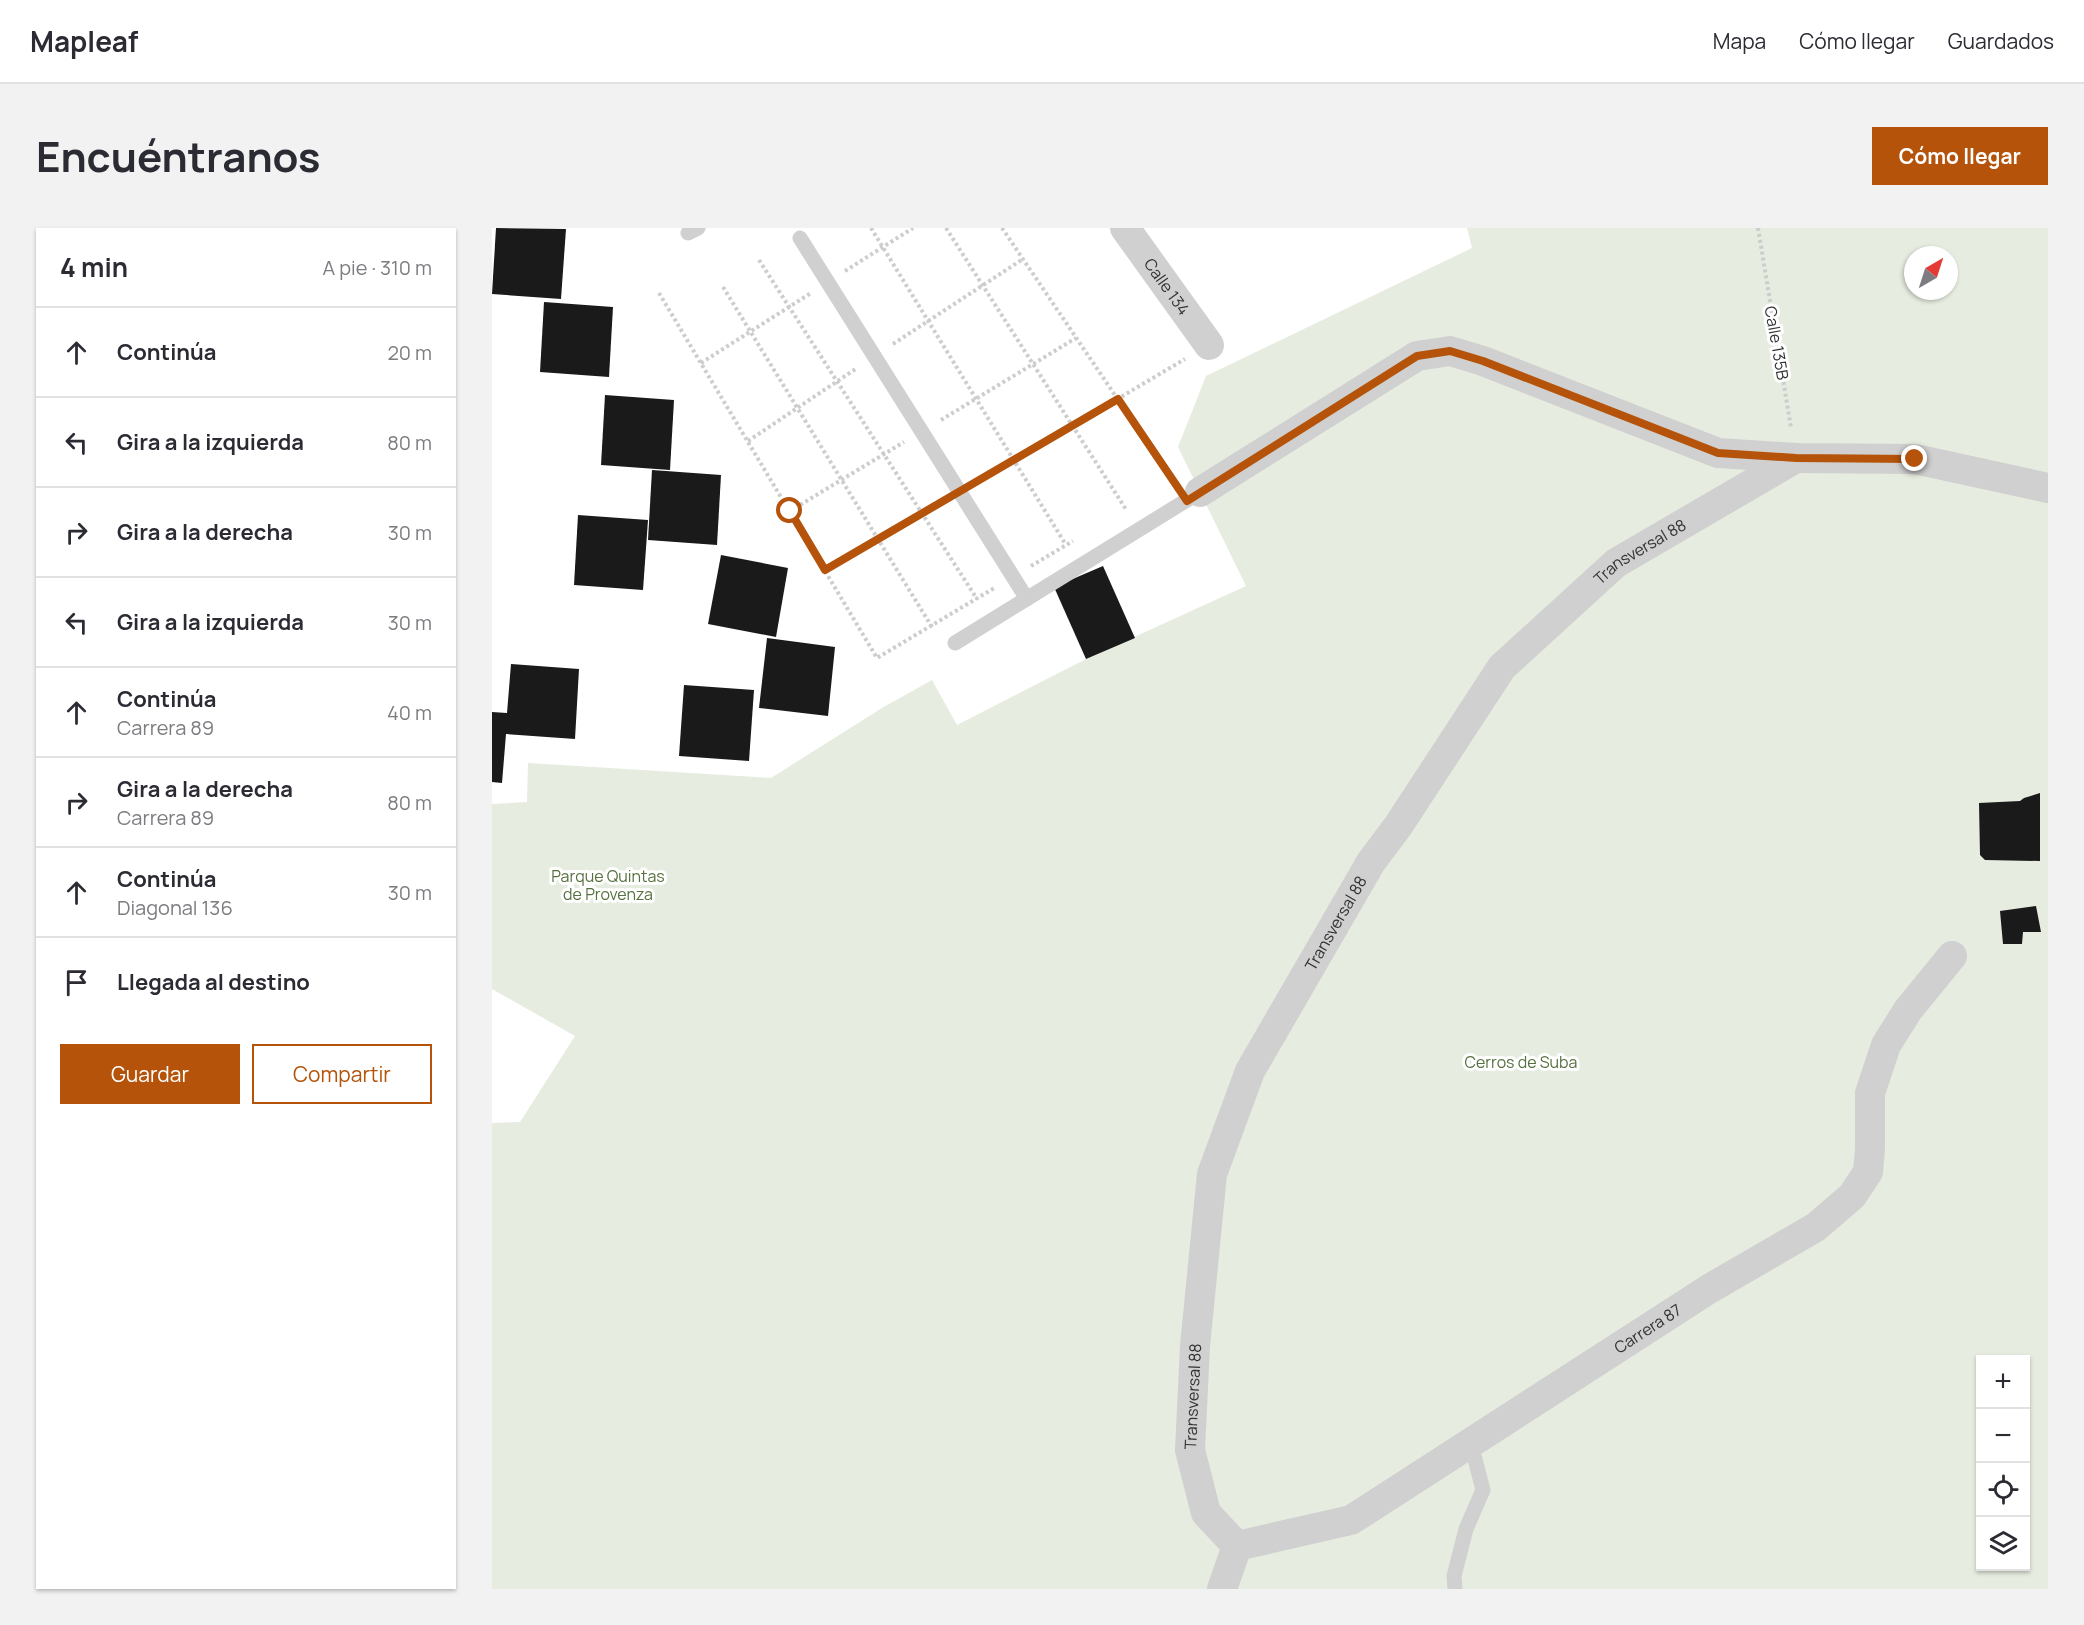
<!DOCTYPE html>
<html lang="es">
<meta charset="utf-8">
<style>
:root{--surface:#fff;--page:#f2f2f3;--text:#2b2b33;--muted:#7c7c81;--line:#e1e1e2;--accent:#b45309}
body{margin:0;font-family:Manrope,sans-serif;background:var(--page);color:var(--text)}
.controls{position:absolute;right:18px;bottom:18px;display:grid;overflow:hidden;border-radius:0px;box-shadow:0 2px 4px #0004}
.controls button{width:54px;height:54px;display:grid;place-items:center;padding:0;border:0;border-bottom:2px solid var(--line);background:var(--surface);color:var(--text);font:30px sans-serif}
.compass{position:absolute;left:1412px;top:18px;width:54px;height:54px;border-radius:50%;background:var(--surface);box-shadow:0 2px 4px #0004;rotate:39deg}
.stop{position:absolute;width:18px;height:18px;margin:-14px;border:4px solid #b45309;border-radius:50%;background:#fff}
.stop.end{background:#b45309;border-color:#fff;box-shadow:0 2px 6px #0008}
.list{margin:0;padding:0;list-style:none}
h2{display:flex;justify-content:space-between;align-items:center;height:78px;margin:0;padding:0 24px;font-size:26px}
h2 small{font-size:20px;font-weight:400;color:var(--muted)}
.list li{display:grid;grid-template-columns:39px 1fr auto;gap:18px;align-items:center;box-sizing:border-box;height:90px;padding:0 24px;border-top:2px solid var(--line)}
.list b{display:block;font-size:22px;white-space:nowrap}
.list p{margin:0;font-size:20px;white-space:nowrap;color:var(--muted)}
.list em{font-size:20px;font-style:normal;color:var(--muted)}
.actions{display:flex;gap:12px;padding:18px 24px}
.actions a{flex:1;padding:14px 0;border:2px solid var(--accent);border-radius:0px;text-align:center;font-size:21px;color:var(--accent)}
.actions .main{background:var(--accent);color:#fff}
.icon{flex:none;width:33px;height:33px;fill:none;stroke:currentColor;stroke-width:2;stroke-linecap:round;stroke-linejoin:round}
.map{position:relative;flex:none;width:1556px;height:1361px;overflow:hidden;border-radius:0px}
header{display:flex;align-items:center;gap:36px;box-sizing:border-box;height:84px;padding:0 30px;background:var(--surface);border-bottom:2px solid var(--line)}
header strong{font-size:28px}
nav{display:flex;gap:33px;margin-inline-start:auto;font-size:21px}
.intro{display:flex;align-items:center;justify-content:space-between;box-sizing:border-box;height:144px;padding:0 36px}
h1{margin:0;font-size:42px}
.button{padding:15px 27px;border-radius:0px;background:var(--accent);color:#fff;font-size:21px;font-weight:700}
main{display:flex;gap:36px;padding:0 36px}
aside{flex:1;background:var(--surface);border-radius:0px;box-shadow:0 2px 4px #0004}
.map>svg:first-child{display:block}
.green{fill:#e6ecdf;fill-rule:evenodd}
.building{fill:#1a1a1a}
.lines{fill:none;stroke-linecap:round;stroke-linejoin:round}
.path{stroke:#cdcdcd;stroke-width:4;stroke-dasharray:3 3;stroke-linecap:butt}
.service{stroke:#d0d0d0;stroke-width:15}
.minor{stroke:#d0d0d0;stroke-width:30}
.route{stroke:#b45309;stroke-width:8}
.labels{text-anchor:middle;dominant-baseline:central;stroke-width:6;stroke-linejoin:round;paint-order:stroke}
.street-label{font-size:16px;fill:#333;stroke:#fff}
.park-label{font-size:16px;fill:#56703f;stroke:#fff}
</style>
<header>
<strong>Mapleaf</strong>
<nav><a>Mapa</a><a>Cómo llegar</a><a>Guardados</a></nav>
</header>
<div class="intro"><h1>Encuéntranos</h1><a class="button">Cómo llegar</a></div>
<main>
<aside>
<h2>4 min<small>A pie · 310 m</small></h2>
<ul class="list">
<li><svg class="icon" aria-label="ahead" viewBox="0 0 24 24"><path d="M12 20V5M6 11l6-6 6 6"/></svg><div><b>Continúa</b></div><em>20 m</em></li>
<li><svg class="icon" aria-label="left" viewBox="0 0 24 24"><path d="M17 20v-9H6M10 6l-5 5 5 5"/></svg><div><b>Gira a la izquierda</b></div><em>80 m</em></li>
<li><svg class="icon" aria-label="right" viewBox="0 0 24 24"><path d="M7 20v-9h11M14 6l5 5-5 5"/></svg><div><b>Gira a la derecha</b></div><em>30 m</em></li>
<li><svg class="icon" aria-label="left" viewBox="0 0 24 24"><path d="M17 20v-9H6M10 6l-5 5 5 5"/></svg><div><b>Gira a la izquierda</b></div><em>30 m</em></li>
<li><svg class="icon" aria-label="ahead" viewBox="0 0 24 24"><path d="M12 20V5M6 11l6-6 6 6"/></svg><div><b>Continúa</b><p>Carrera 89</p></div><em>40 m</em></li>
<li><svg class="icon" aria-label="right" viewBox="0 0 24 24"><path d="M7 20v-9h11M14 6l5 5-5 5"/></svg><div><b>Gira a la derecha</b><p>Carrera 89</p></div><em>80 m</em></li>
<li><svg class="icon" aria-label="ahead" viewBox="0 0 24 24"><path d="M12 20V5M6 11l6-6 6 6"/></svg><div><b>Continúa</b><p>Diagonal 136</p></div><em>30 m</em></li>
<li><svg class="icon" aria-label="arrive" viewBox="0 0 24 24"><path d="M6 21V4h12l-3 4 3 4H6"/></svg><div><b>Llegada al destino</b></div></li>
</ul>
<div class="actions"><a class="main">Guardar</a><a>Compartir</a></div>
</aside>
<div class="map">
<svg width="1556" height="1361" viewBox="0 0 1556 1361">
<rect width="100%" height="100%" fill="#fff"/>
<path class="green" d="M975,0H1556V1361H0V895L28,894L83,808L0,761V576L35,574L36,535L279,550L390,480L440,452L465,497L594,431L754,358L686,219L714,148L980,20ZM1421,27H1457V63H1421ZM1488,1132H1534V1338H1488Z"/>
<g class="building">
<path d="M4,0L74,1L69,71L0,66Z"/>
<path d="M52,74L121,79L117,149L48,144Z"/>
<path d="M113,167L182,172L178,242L109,237Z"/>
<path d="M160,242L229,247L225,317L156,312Z"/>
<path d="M86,287L156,292L151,362L82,357Z"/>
<path d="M229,327L296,340L284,409L216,396Z"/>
<path d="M611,338L643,410L594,431L562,359Z"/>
<path d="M275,410L343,419L336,488L267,480Z"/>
<path d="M19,436L87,441L83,511L14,506L10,555L0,554V484L15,485Z"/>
<path d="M192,457L262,462L257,533L187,528Z"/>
<path d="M1548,565V633L1493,632L1488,627L1487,575L1528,573L1532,570Z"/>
<path d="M1544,678L1549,704H1531L1530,716H1511L1508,683Z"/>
</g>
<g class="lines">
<g class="path">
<path d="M379,0L574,317"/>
<path d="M454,0L635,283"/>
<path d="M510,0L681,253"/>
<path d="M1266,0L1299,200"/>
<path d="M267,32L485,371"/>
<path d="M353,43L421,0"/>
<path d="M231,59L440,399"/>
<path d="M167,65L385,430L504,359"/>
<path d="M401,116L531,31"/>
<path d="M209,135L319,65"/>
<path d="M449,192L584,110"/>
<path d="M256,213L365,140"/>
<path d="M485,254L693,131"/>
<path d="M298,283L412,214"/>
<path d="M539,338L581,313"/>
<path d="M333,342L450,274"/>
</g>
<g class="service">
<path d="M196,5L206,0"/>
<path d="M308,10L535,371"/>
<path d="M463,415L708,264"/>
<path d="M963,1361L962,1348L974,1301L991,1262L983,1231L976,1216"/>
</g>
<g class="minor">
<path id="s1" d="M633,0L717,117"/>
<path d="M708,264L925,128L958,123L991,133L1226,225L1304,230L1423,231L1556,260"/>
<path id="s2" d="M745,1318L714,1285L698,1222L703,1118L720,946L758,843L879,634L906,598L1010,439L1124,335L1304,230"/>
<path id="s3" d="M745,1318L859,1292L1217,1061L1324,999L1360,968L1376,944L1378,921V865L1394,817L1416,782L1460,728"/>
<path d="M730,1361L745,1318"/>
</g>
</g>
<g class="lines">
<path class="route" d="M298,283L333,342L626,171L695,273L925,128L958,123L991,133L1226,225L1304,230L1423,231"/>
</g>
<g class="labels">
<g class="street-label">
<text stroke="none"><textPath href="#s1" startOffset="72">Calle 134</textPath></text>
<text transform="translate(1285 115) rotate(80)">Calle 135B</text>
<text stroke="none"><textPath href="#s2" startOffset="1154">Transversal 88</textPath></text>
<text stroke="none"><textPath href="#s2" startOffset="668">Transversal 88</textPath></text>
<text stroke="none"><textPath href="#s3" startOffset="470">Carrera 87</textPath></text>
<text stroke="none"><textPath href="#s2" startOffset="164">Transversal 88</textPath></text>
</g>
<g class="park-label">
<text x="116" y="648">Parque Quintas<tspan x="116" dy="18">de Provenza</tspan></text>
<text x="1029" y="834">Cerros de Suba</text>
</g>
</g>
</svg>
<div class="controls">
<button>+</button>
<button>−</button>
<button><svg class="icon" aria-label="locate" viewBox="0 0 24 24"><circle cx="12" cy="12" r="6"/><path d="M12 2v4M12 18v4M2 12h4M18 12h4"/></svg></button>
<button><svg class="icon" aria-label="layers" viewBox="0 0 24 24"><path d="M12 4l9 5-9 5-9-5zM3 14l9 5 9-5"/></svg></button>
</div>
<svg class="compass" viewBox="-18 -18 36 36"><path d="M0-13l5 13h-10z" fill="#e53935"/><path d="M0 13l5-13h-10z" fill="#7c7c81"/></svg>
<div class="stop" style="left:298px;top:283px"></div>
<div class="stop end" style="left:1423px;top:231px"></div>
</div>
</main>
